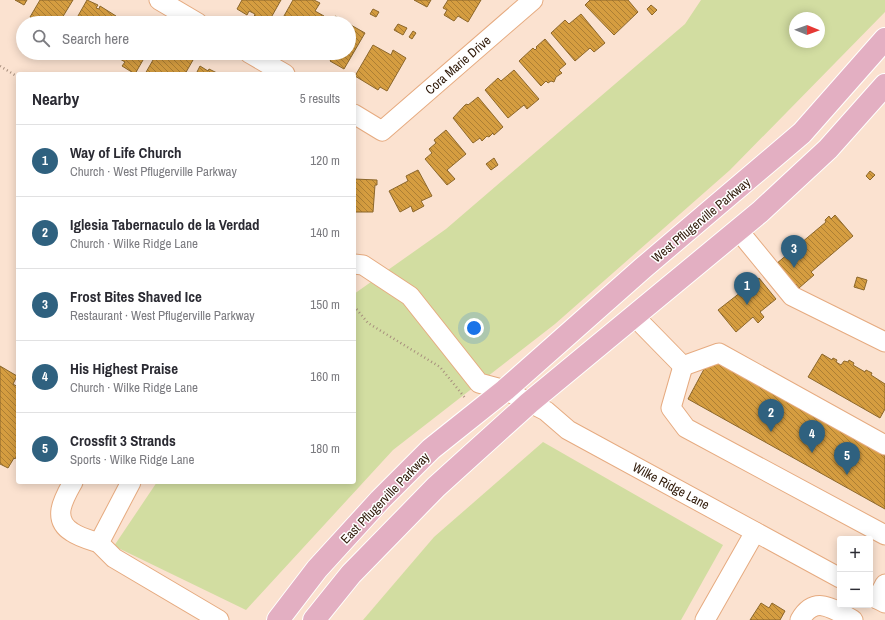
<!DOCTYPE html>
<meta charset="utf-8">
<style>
:root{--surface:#fff;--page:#f2f2f3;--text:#2b2b33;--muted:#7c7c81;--line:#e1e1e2;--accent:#2f617f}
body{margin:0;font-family:"Archivo Narrow",sans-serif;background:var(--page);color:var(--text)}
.controls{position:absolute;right:12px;bottom:12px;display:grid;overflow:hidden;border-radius:4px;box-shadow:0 2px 10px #0003}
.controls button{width:36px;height:36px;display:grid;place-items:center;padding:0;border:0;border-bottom:1px solid var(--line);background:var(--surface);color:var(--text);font:20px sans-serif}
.compass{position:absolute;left:789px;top:12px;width:36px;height:36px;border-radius:50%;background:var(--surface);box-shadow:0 2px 10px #0003;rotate:91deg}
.you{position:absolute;left:474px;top:328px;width:14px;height:14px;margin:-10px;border:3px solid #fff;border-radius:50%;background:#1a73e8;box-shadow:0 0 0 6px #1a73e833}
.badge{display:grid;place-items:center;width:26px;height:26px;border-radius:50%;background:var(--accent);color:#fff;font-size:13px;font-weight:700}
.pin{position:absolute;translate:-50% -33px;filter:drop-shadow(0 1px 2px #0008)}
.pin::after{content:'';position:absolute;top:21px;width:14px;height:12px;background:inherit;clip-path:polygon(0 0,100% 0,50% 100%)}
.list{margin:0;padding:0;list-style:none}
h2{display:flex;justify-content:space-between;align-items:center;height:52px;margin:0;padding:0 16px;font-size:17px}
h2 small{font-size:13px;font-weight:400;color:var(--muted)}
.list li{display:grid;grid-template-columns:26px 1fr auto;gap:12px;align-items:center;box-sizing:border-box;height:72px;padding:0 16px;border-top:1px solid var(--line)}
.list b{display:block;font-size:15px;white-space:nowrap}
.list p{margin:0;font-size:13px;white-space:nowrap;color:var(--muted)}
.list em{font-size:13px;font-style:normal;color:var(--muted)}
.icon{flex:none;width:22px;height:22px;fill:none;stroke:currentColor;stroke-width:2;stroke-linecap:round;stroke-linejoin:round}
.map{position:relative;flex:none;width:885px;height:620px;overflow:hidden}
.search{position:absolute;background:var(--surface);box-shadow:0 2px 10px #0003;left:16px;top:16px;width:340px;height:44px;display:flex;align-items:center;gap:10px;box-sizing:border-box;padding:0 14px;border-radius:22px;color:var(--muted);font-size:15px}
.panel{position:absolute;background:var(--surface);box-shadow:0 2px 10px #0003;left:16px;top:72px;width:340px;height:412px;border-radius:4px}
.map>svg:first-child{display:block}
.green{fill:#d2dda1;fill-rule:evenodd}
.building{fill:url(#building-back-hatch);stroke:#8c672b}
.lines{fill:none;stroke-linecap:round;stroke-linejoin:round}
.minor-casing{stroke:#e6ab80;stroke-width:21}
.major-casing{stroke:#fff;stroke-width:24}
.path{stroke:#a78f7d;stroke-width:2.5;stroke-dasharray:1 3;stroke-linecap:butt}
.minor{stroke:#fff;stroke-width:19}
.major{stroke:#e3afc2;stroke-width:22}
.labels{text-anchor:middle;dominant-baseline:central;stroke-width:3;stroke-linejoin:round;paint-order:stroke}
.street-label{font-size:13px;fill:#2f1908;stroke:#fff}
</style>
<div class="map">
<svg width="885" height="620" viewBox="0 0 885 620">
<defs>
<pattern id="building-back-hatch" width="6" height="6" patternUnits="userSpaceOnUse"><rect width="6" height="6" fill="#d59d40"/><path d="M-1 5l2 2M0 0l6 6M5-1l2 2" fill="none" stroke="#ad7f34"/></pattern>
</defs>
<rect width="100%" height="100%" fill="#fbe2d0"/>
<g class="green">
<path d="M701,0H885V12L730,170L555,324L393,450L246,610L114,546L157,482H354V294L446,229L685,24ZM795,18H819V42H795Z"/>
<path d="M543,442L723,545L681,620H363L434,537Z"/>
</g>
<g class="building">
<path d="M15,0H27L24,5Z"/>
<path d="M40,0H73L59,23H51L41,17L39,22L30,17Z"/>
<path d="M87,0L98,5L96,8L99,9L100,6L116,16L112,23H74Z"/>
<path d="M242,0H281L268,23H264L254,17L255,14L249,11L247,15L237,9Z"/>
<path d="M293,0H314L320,3L315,11L324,16L320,23H280Z"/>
<path d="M414,0H431L427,7Z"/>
<path d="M448,0H481L468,22L458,16L454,21L444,15L447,10L443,8Z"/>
<path d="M590,0H628L638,12L614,35L585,5Z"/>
<path d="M651,5L657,10L652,15L647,9Z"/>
<path d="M373,9L379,12L376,17L370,14Z"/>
<path d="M581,14L605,43L594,52L590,48L575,61L551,33L565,20L569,24Z"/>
<path d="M335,16L348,23H331Z"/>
<path d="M349,24L365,33L344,69L330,61L332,58L325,54V56L320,53H349Z"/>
<path d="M398,24L407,28L403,35L394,30Z"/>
<path d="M413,31L416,33L412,39L409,37Z"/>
<path d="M545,39L566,64L559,70L562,73L556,77L554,82L551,81L548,83L546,81L541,86L519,61L533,48L535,50L537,48L536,47Z"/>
<path d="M373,45L391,55L393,50L406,58L387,91L380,87L378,90L355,76Z"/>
<path d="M110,53H147L135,74L122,66L125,62Z"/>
<path d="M157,53H171L174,55L172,58L175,60L179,53H181L193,60L185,74H145Z"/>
<path d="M200,66L208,71L209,69L219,74H196Z"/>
<path d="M514,70L539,99L527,109L524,105L508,118L485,90L498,78L501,81Z"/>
<path d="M478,97L503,127L494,135L493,133L489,137L487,136L482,141L480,138L473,143L453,118L465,105L467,104L468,105Z"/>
<path d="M446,130L466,154L447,170L455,179L447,185L425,159L432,153L429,149L436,143L434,140Z"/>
<path d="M494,158L498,165L491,170L486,164Z"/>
<path d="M418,170L432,196L421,201L424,206L413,212L411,206L400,212L389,191L408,181L406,176Z"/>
<path d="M870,171L875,175L870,180L866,176Z"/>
<path d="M354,179L377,180V185H375L373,212H354Z"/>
<path d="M835,215L853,236L811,272L814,275L799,288L796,284L795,286L776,264L826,222L825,220L829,216L831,219Z"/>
<path d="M857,277L867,280L864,290L854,287Z"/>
<path d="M759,278L776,299L760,312L764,317L758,323L753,317L736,332L718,310Z"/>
<path d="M822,354L832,360L833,358L837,360L836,362L841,365L844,361L848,362L849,360L854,363L853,365L865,372L866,370L872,373L871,375L885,384V409L880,418L808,377Z"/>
<path d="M710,358L885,456V509L688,399Z"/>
<path d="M0,366L17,376L13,384L18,387V453L15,459L14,458L8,468L0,464Z"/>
<path d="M761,603L769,608L772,603L785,611L780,620H750Z"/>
</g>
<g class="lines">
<defs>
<g id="minor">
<path d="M159,0L198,23"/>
<path d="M249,53L285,74"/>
<path d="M354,114L382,131L533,0"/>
<path d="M738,230L792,296L885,342"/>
<path d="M354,264L363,265L410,296L479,383L505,390L546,411L568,430L840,578"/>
<path d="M634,316L683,366"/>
<path d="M683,366L671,408L686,428L885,535"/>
<path d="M683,366L719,353L885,445"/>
<path d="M73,482C64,498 51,519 72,532C79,537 90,540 99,543"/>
<path d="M131,482L99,543L114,558L219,620"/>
<path d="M870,595L885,603"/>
<path d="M877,599L885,584"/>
<path d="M705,620L755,532"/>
<path d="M800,620C815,594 833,609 853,620"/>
</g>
<g id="major">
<path d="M278,620L317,569L380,500L431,449L505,390L643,268L802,133L885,39"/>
<path d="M314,620L351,574L436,487L529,403L760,212L828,149L885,85"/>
</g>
</defs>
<use href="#minor" class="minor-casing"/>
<use href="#major" class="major-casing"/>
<g class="path">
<path d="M0,66L18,77"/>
<path d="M354,306L368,323L440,367L466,399"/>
</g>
<use href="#minor" class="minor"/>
<use href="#major" class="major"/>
</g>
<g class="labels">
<g class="street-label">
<text transform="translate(458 65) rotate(-41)">Cora Marie Drive</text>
<text transform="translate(701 220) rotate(-40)">West Pflugerville Parkway</text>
<text transform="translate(671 486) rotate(28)">Wilke Ridge Lane</text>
<text transform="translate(385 498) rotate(-46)">East Pflugerville Parkway</text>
</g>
</g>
</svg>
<div class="controls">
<button>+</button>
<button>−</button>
</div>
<svg class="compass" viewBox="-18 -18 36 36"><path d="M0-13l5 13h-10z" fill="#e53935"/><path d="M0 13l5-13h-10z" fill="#7c7c81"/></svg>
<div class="you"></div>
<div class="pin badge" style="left:747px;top:305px">1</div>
<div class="pin badge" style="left:771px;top:432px">2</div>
<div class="pin badge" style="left:794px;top:268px">3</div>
<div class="pin badge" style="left:812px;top:453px">4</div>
<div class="pin badge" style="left:847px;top:475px">5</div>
<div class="search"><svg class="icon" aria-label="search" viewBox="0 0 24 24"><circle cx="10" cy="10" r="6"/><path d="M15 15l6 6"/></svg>Search here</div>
<section class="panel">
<h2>Nearby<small>5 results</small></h2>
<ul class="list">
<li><span class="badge">1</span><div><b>Way of Life Church</b><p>Church · West Pflugerville Parkway</p></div><em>120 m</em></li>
<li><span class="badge">2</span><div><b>Iglesia Tabernaculo de la Verdad</b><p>Church · Wilke Ridge Lane</p></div><em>140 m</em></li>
<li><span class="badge">3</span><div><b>Frost Bites Shaved Ice</b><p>Restaurant · West Pflugerville Parkway</p></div><em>150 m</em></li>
<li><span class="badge">4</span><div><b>His Highest Praise</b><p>Church · Wilke Ridge Lane</p></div><em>160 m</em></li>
<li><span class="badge">5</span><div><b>Crossfit 3 Strands</b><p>Sports · Wilke Ridge Lane</p></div><em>180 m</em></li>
</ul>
</section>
</div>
